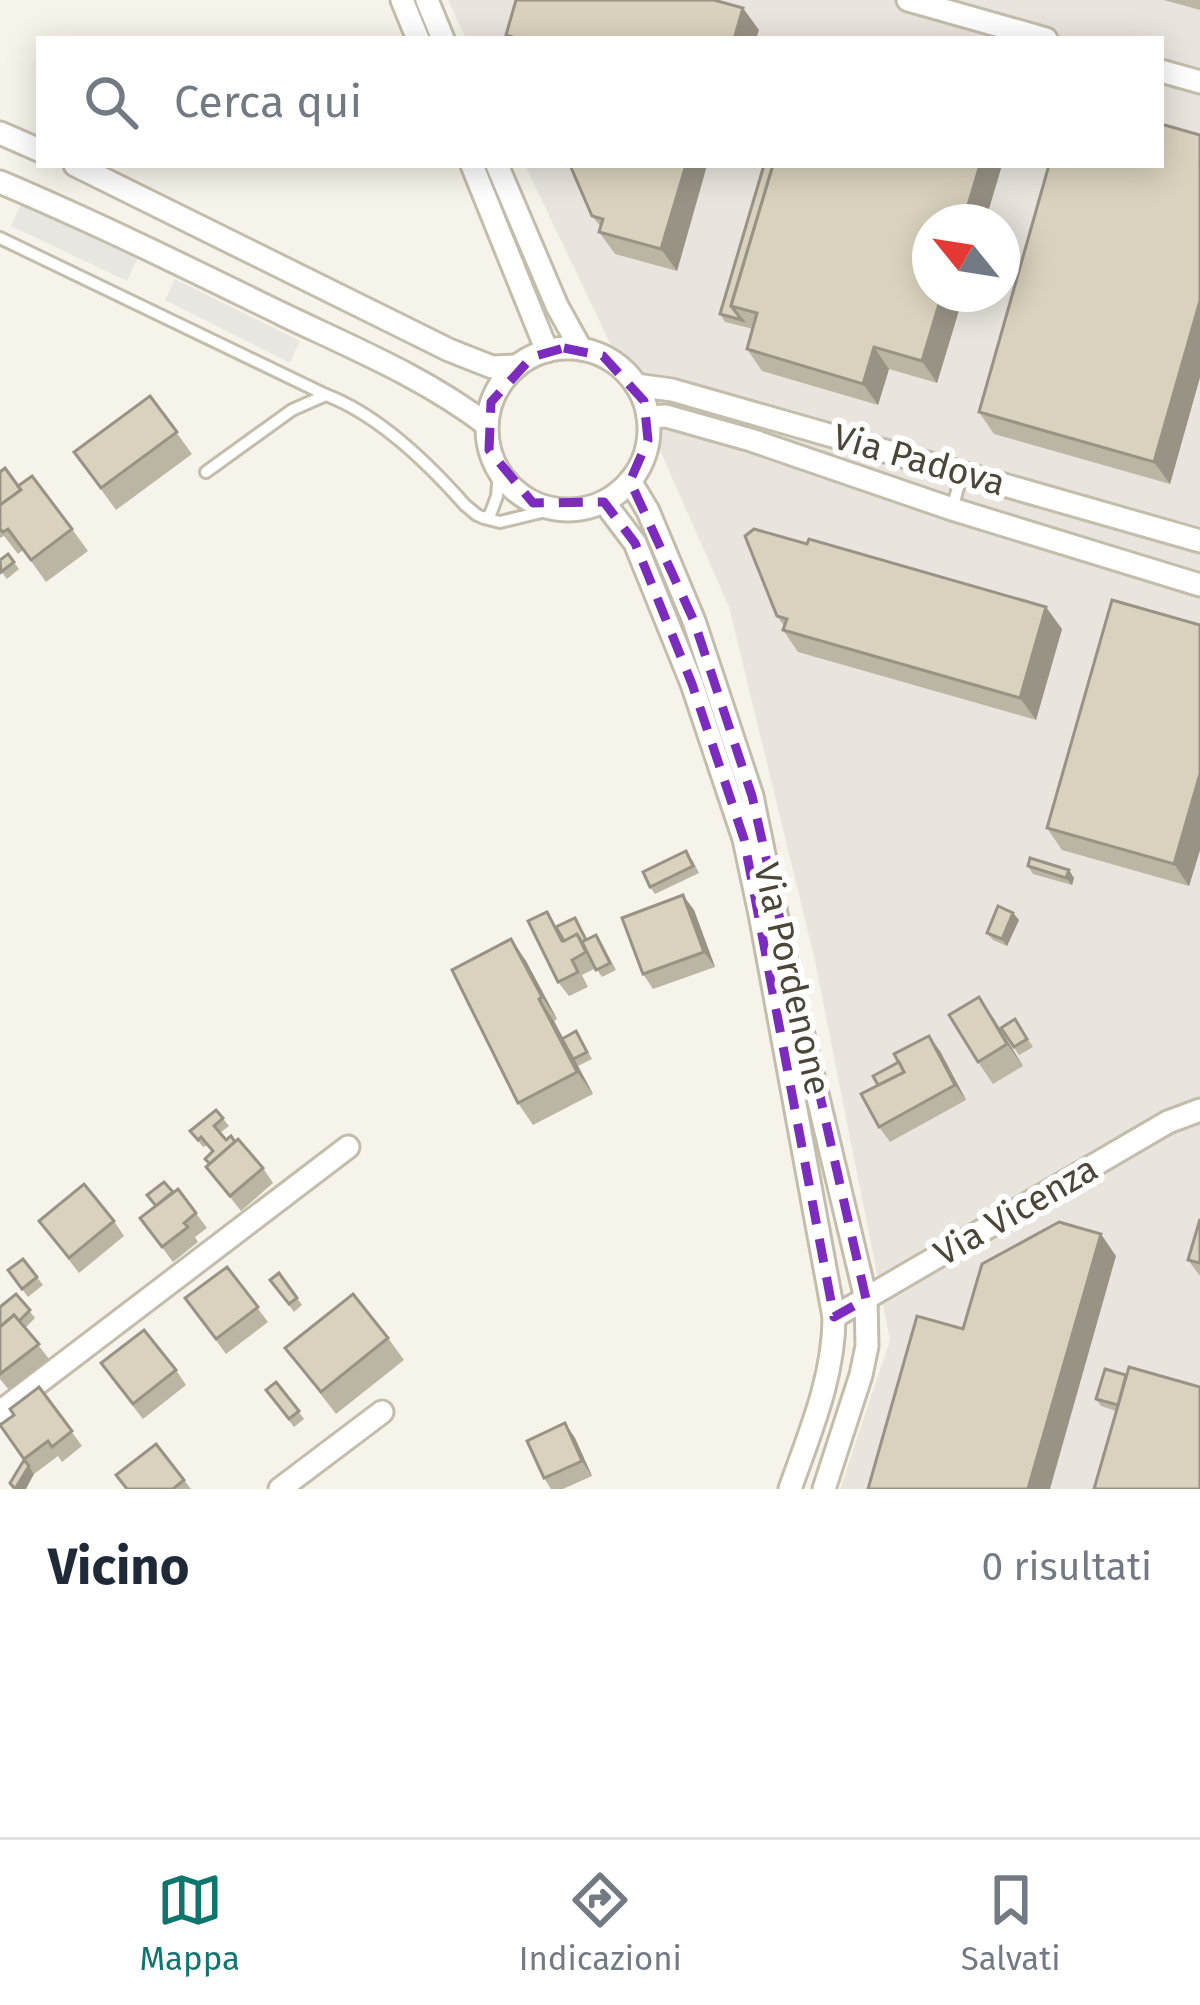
<!DOCTYPE html>
<html lang="it">
<style>
:root{--surface:#fff;--page:#f2f2f3;--text:#1f2937;--muted:#747a83;--line:#e0e1e3;--accent:#0f766e}
body{margin:0;font-family:"Fira Sans",sans-serif;background:var(--page);color:var(--text)}
.compass{position:absolute;left:912px;top:204px;width:108px;height:108px;border-radius:50%;background:var(--surface);box-shadow:0 6px 30px #0003;rotate:300deg}
.list{margin:0;padding:0;list-style:none}
h2{display:flex;justify-content:space-between;align-items:center;height:156px;margin:0;padding:0 48px;font-size:51px}
h2 small{font-size:39px;font-weight:400;color:var(--muted)}
.icon{flex:none;width:66px;height:66px;fill:none;stroke:currentColor;stroke-width:2;stroke-linecap:round;stroke-linejoin:round}
.map{position:relative;flex:none;width:1200px;height:1489px;overflow:hidden}
.search{position:absolute;background:var(--surface);box-shadow:0 6px 30px #0003;left:36px;right:36px;top:36px;height:132px;display:flex;align-items:center;gap:30px;box-sizing:border-box;padding:0 42px;border-radius:0px;color:var(--muted);font-size:45px}
.sheet{height:348px;background:var(--surface)}
nav{display:flex;justify-content:space-around;align-items:center;box-sizing:border-box;height:168px;border-top:3px solid var(--line);background:var(--surface);font-size:33px;color:var(--muted)}
nav a{display:grid;justify-items:center;gap:6px}
nav .on{color:var(--accent)}
.map>svg:first-child{display:block}
.industrial{fill:#e9e5de;fill-rule:evenodd}
.parking{fill:#e7e6e1}
.lines{fill:none;stroke-linecap:round;stroke-linejoin:round}
.lane-casing{stroke:#c3bdab;stroke-width:16}
.street-casing{stroke:#c3bdab;stroke-width:27}
.lane{stroke:#fff;stroke-width:10}
.street{stroke:#fff;stroke-width:21}
.wall{fill:#bbb5a3}
.shaded-wall{fill:#989385}
.building{fill:#d9d2be;stroke:#989385;stroke-width:3}
.marked{fill:none;stroke:#7b2cbf;stroke-width:9;stroke-dasharray:24 15;stroke-linejoin:round}
.labels{text-anchor:middle;dominant-baseline:central;stroke-width:12;stroke-linejoin:round;paint-order:stroke}
.street-label{font-size:36px;fill:#4b4637;stroke:#fff}
</style>
<div class="map">
<svg width="1200" height="1489" viewBox="0 0 1200 1489">
<rect width="100%" height="100%" fill="#f6f4ea"/>
<path class="industrial" d="M448,0H1200V1489H840L890,1340L815,961L729,607L648,423L525,165H1161V39H466ZM930,222H1002V294H930Z"/>
<g class="parking">
<path d="M21,204L137,259L127,281L11,226Z"/>
<path d="M175,279L300,341L290,363L165,300Z"/>
</g>
<g class="lines">
<defs>
<g id="lane">
<path d="M0,238L326,395"/>
<path d="M206,472L292,410L326,395C379,415 428,463 465,505L477,515L484,518"/>
<path d="M499,473L497,496L490,515L484,518L500,522L554,509"/>
<path d="M952,509L962,473"/>
</g>
<g id="street">
<path d="M402,0L418,39"/>
<path d="M427,0L443,39"/>
<path d="M908,0L1046,39"/>
<path d="M1161,71L1200,82"/>
<path d="M0,133L39,150"/>
<path d="M75,165L449,350L492,367L517,366"/>
<path d="M472,165L547,351"/>
<path d="M497,165L557,306L581,349"/>
<path d="M0,182C97,223 190,269 284,315C353,348 426,378 487,425"/>
<circle cx="568" cy="429" r="81"/>
<path d="M636,385L672,390L1200,541"/>
<path d="M648,417L666,416L751,440L952,509L1200,585"/>
<path d="M630,481L648,511L694,621L752,796L788,972L866,1299L867,1346L861,1375L824,1489"/>
<path d="M604,502L635,543L692,684L744,839L760,914L834,1317C834,1377 810,1432 790,1489"/>
<path d="M834,1317L1168,1122L1200,1110"/>
<path d="M0,1412L348,1147"/>
<path d="M280,1489L382,1412"/>
</g>
</defs>
<use href="#lane" class="lane-casing"/>
<use href="#street" class="street-casing"/>
<use href="#lane" class="lane"/>
<use href="#street" class="street"/>
</g>
<g class="wall">
<path d="M1164,0H1200V10Z"/>
<path d="M1200,135V377L1170,484L994,434L979,412Z"/>
<path d="M570,165H707L677,271L615,254L599,232L601,227L592,216Z"/>
<path d="M1002,165L937,383L889,369L878,405L762,371L747,349L753,329L725,322L720,314Z"/>
<path d="M150,396L192,454L116,510L74,452Z"/>
<path d="M0,472L21,490L72,529L88,551L46,582L23,550L18,554L4,536L0,538Z"/>
<path d="M8,554L19,569L7,579L0,570Z"/>
<path d="M777,616L1062,629L1036,720L798,652L783,630L784,626Z"/>
<path d="M1200,625V850L1189,886L1062,850L1047,828Z"/>
<path d="M692,859L699,873L655,894L650,887Z"/>
<path d="M1028,866L1074,878L1072,885L1033,874Z"/>
<path d="M694,910L715,967L653,989L643,974Z"/>
<path d="M1013,913L1019,920L1007,946L993,940L987,933Z"/>
<path d="M575,918L587,939L601,942L616,970L602,977L596,968L582,975L588,987L569,996L558,982V926Z"/>
<path d="M511,939L526,961L557,1019L554,1021L563,1038L576,1031L592,1059L578,1066L593,1094L533,1125L518,1103Z"/>
<path d="M994,1019L1023,1066L993,1084L978,1062Z"/>
<path d="M1015,1019L1033,1047L1019,1055L1001,1028Z"/>
<path d="M940,1051L966,1100L890,1142L879,1127L878,1085Z"/>
<path d="M216,1110L229,1126L220,1133L263,1168L273,1183L241,1211L206,1167L209,1164L213,1152L207,1145L203,1147L190,1131Z"/>
<path d="M178,1189L207,1228L195,1237L198,1242L173,1262L140,1218Z"/>
<path d="M1200,1219V1276L1188,1260Z"/>
<path d="M39,1221H114L124,1236L79,1273Z"/>
<path d="M23,1259L43,1285L28,1297L8,1270Z"/>
<path d="M227,1267L268,1322L226,1354L185,1298Z"/>
<path d="M279,1273L302,1305L294,1312L270,1280Z"/>
<path d="M16,1294L35,1318L25,1328L49,1359L9,1390L0,1379V1307Z"/>
<path d="M388,1338L404,1360L336,1414L285,1348Z"/>
<path d="M176,1370L186,1385L143,1419L111,1378Z"/>
<path d="M1126,1375L1116,1411L1101,1406L1096,1399Z"/>
<path d="M276,1382L304,1419L294,1427L266,1390Z"/>
<path d="M39,1387L82,1446L62,1462L58,1456L34,1474L24,1460L14,1415Z"/>
<path d="M565,1423L575,1438L592,1476L563,1489H551L544,1478Z"/>
<path d="M116,1475L184,1480L191,1489H126Z"/>
</g>
<g class="shaded-wall">
<path d="M743,8L759,30L756,39H734Z"/>
<path d="M686,165H707L677,271L661,249Z"/>
<path d="M980,165H1002L985,222H963Z"/>
<path d="M942,294H964L937,383L922,361Z"/>
<path d="M1200,301V377L1170,484L1154,462Z"/>
<path d="M874,347L889,369L878,405L863,384Z"/>
<path d="M1046,607L1062,629L1036,720L1020,698Z"/>
<path d="M1200,774V850L1189,886L1174,864Z"/>
<path d="M1069,870L1074,878L1072,885L1066,878Z"/>
<path d="M683,895L694,910L715,967L704,952Z"/>
<path d="M1013,913L1019,920L1007,946L1002,939Z"/>
<path d="M511,939L526,961L557,1019L542,997Z"/>
<path d="M979,997L994,1019L1023,1066L1007,1044Z"/>
<path d="M539,999L554,1021L593,1094L577,1072Z"/>
<path d="M929,1036L940,1051L966,1100L955,1085Z"/>
<path d="M1101,1234L1116,1256L1050,1489H1028Z"/>
<path d="M565,1423L575,1438L592,1476L582,1461Z"/>
<path d="M29,1466L34,1474L26,1489H16Z"/>
</g>
<g class="building">
<path d="M516,0H714L743,8L734,39H519L506,35Z"/>
<path d="M1161,124L1200,135V301L1154,462L979,412L1049,165H1161Z"/>
<path d="M570,165H686L661,249L599,232L603,219L592,216Z"/>
<path d="M764,165H773L731,306L742,320L720,314Z"/>
<path d="M773,165H980L963,222H930V294H942L922,361L874,347L863,384L747,349L757,313L731,306Z"/>
<path d="M150,396L177,432L101,488L74,452Z"/>
<path d="M5,468L21,490L0,505V472Z"/>
<path d="M32,476L72,529L31,560L8,529L3,532L0,529V505L21,490L18,486Z"/>
<path d="M754,529L807,544L809,539L1046,607L1020,698L783,630L787,619L777,616L745,536Z"/>
<path d="M8,554L14,562L1,572L0,560Z"/>
<path d="M1112,600L1200,625V774L1174,864L1047,828Z"/>
<path d="M686,851L693,866L650,887L643,872Z"/>
<path d="M1030,858L1069,870L1066,878L1028,866Z"/>
<path d="M683,895L704,952L643,974L622,918Z"/>
<path d="M998,906L1013,913L1002,939L987,933Z"/>
<path d="M547,912L562,941L577,934L586,952L572,960L578,972L558,982L528,921Z"/>
<path d="M575,918L586,940L582,942L577,934L564,941L556,927Z"/>
<path d="M596,935L610,963L596,970L582,942Z"/>
<path d="M511,939L542,997L539,999L577,1072L518,1103L452,970Z"/>
<path d="M979,997L1007,1044L978,1062L949,1015Z"/>
<path d="M1015,1019L1027,1039L1014,1047L1001,1028Z"/>
<path d="M576,1031L587,1052L573,1059L562,1039Z"/>
<path d="M929,1036L955,1085L879,1127L861,1094L904,1072L894,1054Z"/>
<path d="M899,1062L904,1072L878,1085L873,1076Z"/>
<path d="M216,1110L223,1118L214,1126L226,1140L231,1136L235,1142L210,1164L205,1159L213,1151L201,1137L198,1140L190,1131Z"/>
<path d="M238,1139L263,1168L230,1196L206,1167Z"/>
<path d="M164,1182L173,1192L156,1206L147,1195Z"/>
<path d="M84,1184L114,1221L69,1258L39,1221Z"/>
<path d="M178,1189L196,1213L184,1223L188,1227L162,1247L140,1218Z"/>
<path d="M1200,1219V1263L1188,1260Z"/>
<path d="M1059,1222L1101,1234L1028,1489H868L917,1316L963,1329L982,1264Z"/>
<path d="M23,1259L37,1277L22,1289L8,1270Z"/>
<path d="M227,1267L258,1307L216,1339L185,1298Z"/>
<path d="M279,1273L297,1298L289,1304L270,1280Z"/>
<path d="M16,1294L30,1310L19,1321L14,1315L0,1327V1307Z"/>
<path d="M353,1294L388,1338L321,1392L285,1348Z"/>
<path d="M14,1315L39,1344L0,1374V1327Z"/>
<path d="M144,1330L176,1370L133,1404L101,1363Z"/>
<path d="M1129,1367L1200,1387V1489H1094Z"/>
<path d="M1105,1369L1126,1375L1118,1405L1096,1399Z"/>
<path d="M276,1382L299,1411L289,1419L266,1390Z"/>
<path d="M39,1387L72,1431L52,1447L48,1441L24,1459L0,1425L14,1415L10,1409Z"/>
<path d="M565,1423L582,1461L544,1478L527,1441Z"/>
<path d="M156,1444L184,1480L173,1489H127L116,1475Z"/>
<path d="M24,1460L29,1466L15,1489L10,1483Z"/>
</g>
<path class="marked" d="M564,348L603,356L644,401L648,440L630,481L694,621L752,796L866,1299L834,1317L744,839L692,684L635,543L604,502L533,503L489,450L491,402L532,357Z"/>
<g class="labels">
<g class="street-label">
<text transform="translate(919 460) rotate(16)">Via Padova</text>
<text transform="translate(792 979) rotate(77)">Via Pordenone</text>
<text transform="translate(1016 1211) rotate(-30)">Via Vicenza</text>
</g>
</g>
</svg>
<svg class="compass" viewBox="-18 -18 36 36"><path d="M0-13l5 13h-10z" fill="#e53935"/><path d="M0 13l5-13h-10z" fill="#747a83"/></svg>
<div class="search"><svg class="icon" aria-label="search" viewBox="0 0 24 24"><circle cx="10" cy="10" r="6"/><path d="M15 15l6 6"/></svg>Cerca qui</div>
</div>
<section class="sheet">
<h2>Vicino<small>0 risultati</small></h2>
<ul class="list">
</ul>
</section>
<nav>
<a class="on"><svg class="icon" aria-label="map" viewBox="0 0 24 24"><path d="M3 6l6-2 6 2 6-2v14l-6 2-6-2-6 2zM9 4v14M15 6v14"/></svg>Mappa</a>
<a><svg class="icon" aria-label="directions" viewBox="0 0 24 24"><path d="M12 3l9 9-9 9-9-9zM9 14v-3h6M13 9l2 2-2 2"/></svg>Indicazioni</a>
<a><svg class="icon" aria-label="saved" viewBox="0 0 24 24"><path d="M7 4h10v16l-5-4-5 4z"/></svg>Salvati</a>
</nav>
